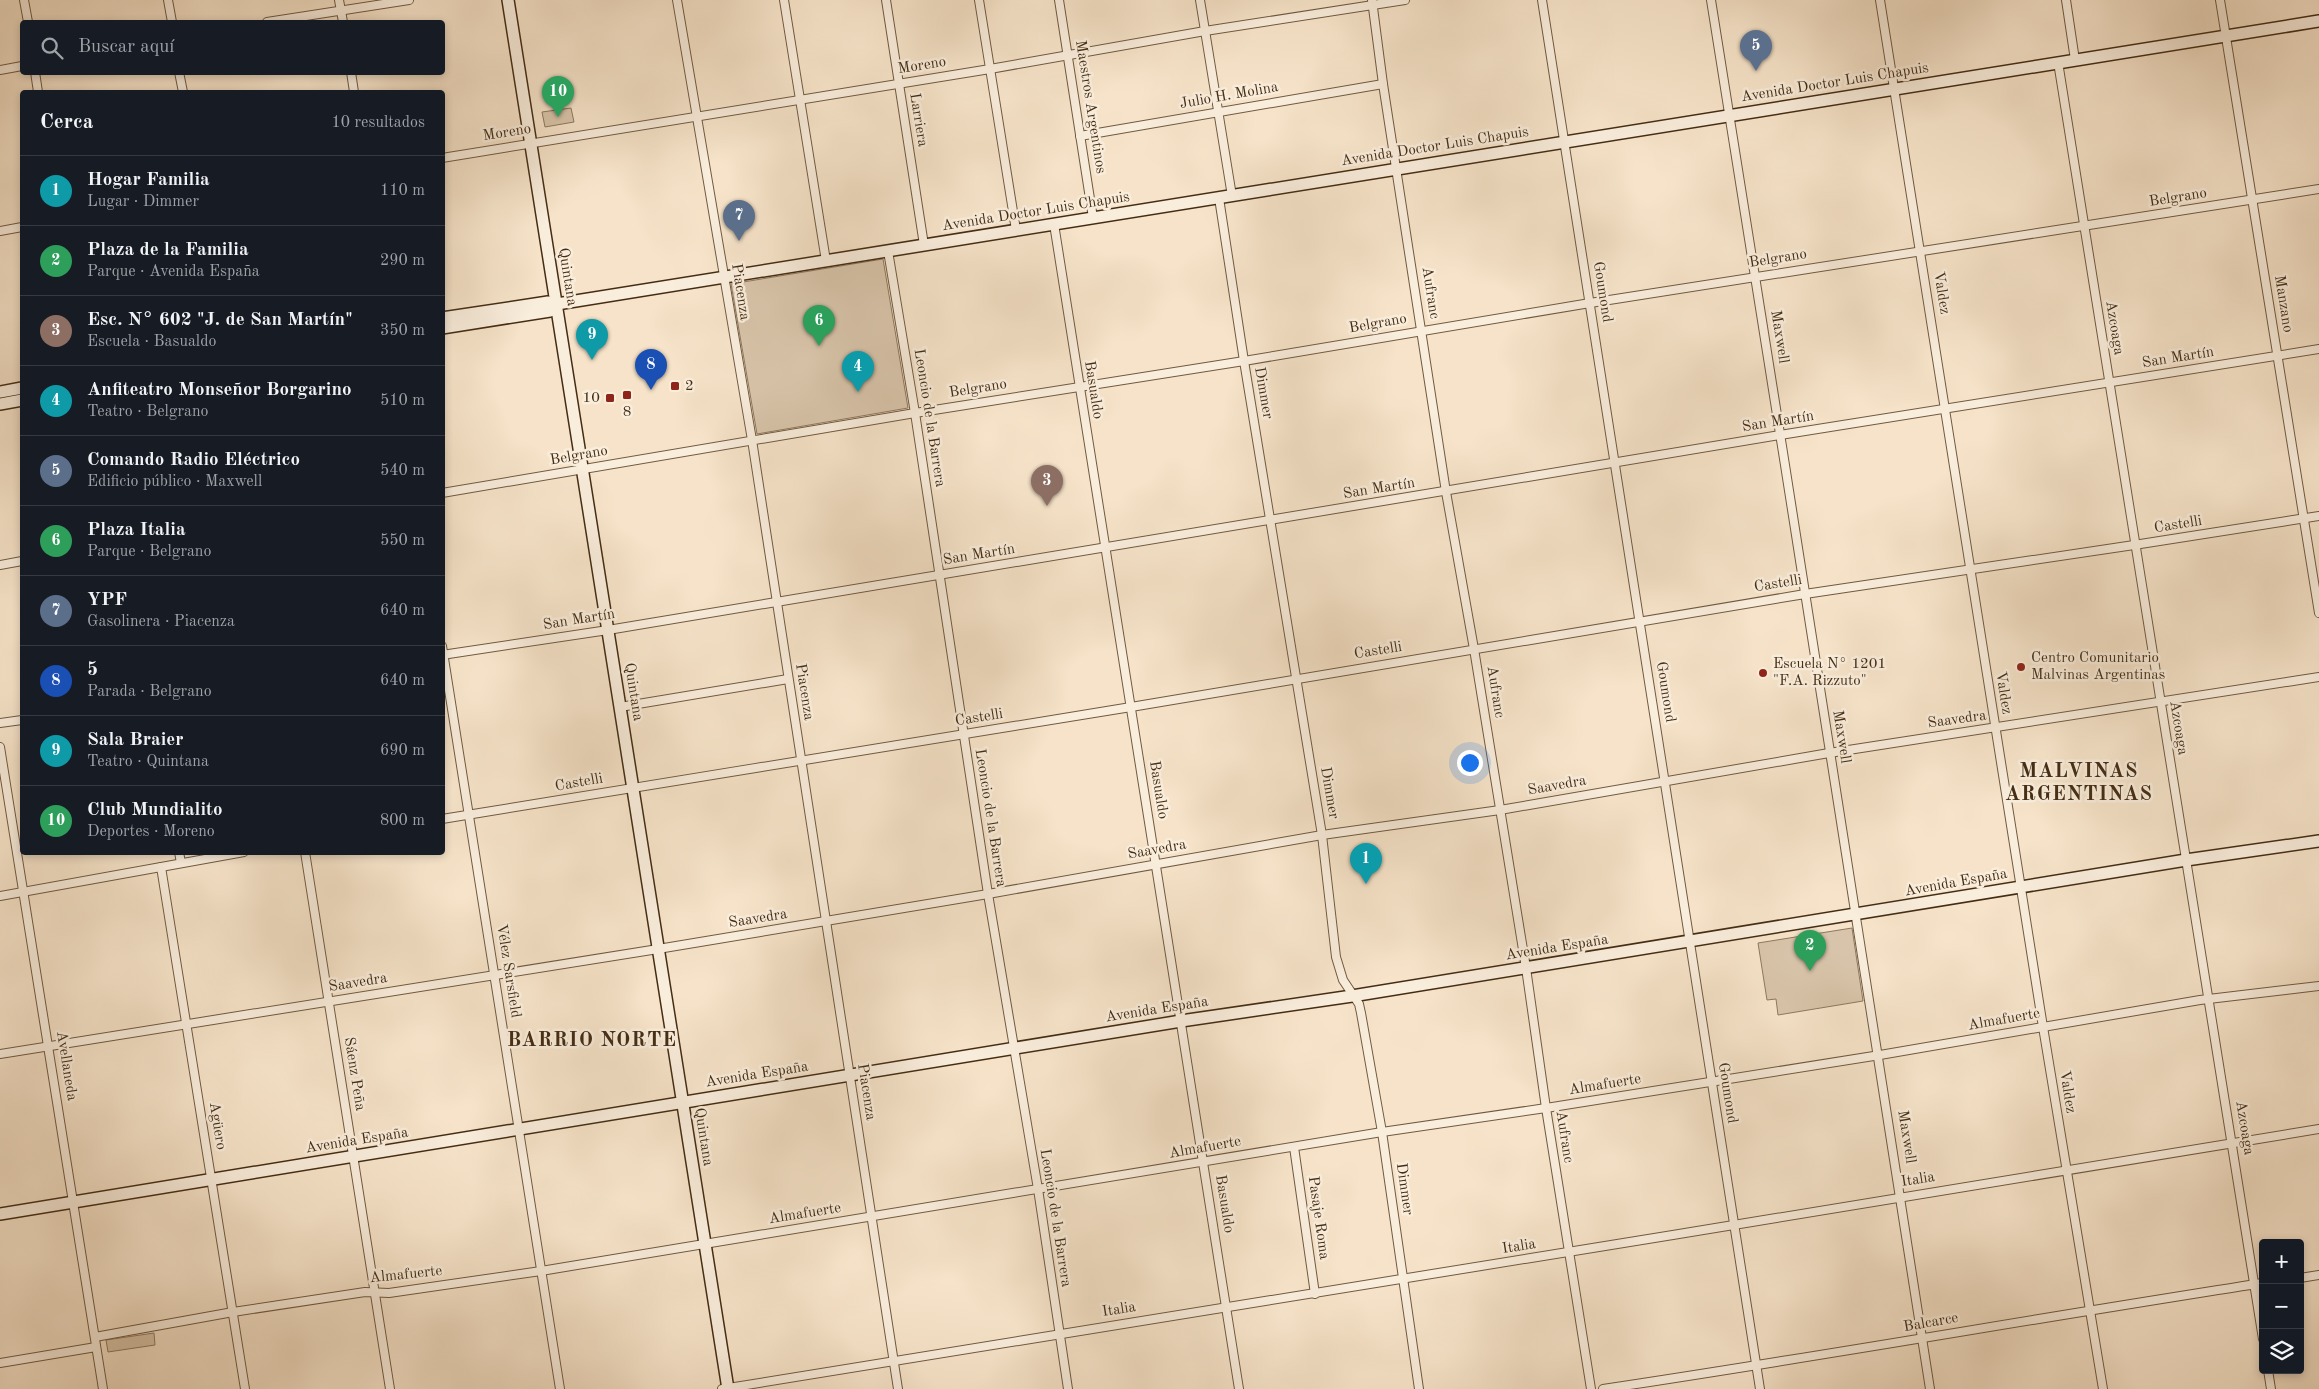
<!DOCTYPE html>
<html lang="es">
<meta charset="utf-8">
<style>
:root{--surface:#171b24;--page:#20242c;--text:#f1f3f6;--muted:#9ea1a6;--line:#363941;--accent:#c59692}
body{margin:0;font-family:"Old Standard TT",serif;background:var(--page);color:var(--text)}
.controls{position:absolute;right:15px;bottom:15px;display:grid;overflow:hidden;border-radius:5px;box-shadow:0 2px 8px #0003}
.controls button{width:45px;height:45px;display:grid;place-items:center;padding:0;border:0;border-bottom:1px solid var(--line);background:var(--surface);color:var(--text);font:25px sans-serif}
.you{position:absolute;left:1469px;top:762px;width:18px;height:18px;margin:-12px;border:4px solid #fff;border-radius:50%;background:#1a73e8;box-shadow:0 0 0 8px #1a73e833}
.badge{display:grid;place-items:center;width:32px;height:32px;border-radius:50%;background:var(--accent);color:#fff;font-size:16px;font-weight:700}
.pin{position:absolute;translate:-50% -41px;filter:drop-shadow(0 1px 2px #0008)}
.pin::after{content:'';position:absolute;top:26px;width:18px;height:15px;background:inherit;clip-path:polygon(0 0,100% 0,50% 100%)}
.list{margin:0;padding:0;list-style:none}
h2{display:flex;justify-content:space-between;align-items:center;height:65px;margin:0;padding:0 20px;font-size:21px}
h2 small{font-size:16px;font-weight:400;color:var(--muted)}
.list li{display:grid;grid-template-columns:32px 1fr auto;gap:15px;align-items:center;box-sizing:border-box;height:70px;padding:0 20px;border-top:1px solid var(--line)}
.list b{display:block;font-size:19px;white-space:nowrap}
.list p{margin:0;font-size:16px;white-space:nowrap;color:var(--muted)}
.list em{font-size:16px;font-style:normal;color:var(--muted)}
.icon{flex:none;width:28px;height:28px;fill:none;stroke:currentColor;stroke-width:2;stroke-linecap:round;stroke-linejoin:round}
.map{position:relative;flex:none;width:2319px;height:1389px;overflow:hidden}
.search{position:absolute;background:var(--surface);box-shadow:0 2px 8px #0003;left:20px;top:20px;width:425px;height:55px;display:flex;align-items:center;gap:12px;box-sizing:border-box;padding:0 18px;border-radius:5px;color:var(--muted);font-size:19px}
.panel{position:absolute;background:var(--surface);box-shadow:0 2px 8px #0003;left:20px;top:90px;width:425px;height:765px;border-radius:5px}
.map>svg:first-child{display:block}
.green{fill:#d8c4aa;stroke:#8e785f}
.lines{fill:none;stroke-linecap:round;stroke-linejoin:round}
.street-casing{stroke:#705a41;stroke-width:10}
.secondary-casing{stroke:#442d14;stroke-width:14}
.street{stroke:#f9eddc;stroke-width:8}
.secondary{stroke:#f9eddc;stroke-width:11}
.poi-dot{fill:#8f2418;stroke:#f9eddc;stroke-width:2}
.labels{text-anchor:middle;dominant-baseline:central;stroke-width:5;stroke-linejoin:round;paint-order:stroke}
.street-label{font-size:15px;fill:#442d14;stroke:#f9eddc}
.poi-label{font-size:15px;fill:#442d14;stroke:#f9eddc;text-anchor:start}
.district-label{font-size:20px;font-weight:bold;letter-spacing:1px;fill:#442d14;stroke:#f9eddc}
</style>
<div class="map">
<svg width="2319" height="1389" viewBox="0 0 2319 1389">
<rect width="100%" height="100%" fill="#f6e3c9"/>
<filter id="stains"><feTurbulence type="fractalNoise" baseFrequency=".004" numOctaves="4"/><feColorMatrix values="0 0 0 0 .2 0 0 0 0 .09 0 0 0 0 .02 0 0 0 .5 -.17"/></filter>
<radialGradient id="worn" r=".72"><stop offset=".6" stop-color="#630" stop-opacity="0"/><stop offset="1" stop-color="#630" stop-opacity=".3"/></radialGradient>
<g class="green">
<path d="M571,108L574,122L545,127L542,112Z"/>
<path d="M883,259L908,408L757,434L731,284Z"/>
<path d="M1852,928L1863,1001L1778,1015L1776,999L1767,1000L1758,943Z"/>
<path d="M154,1333L155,1345L108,1352L106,1340Z"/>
</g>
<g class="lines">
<defs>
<g id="street">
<path d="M24,0L28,22"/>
<path d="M168,0L172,22"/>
<path d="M339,0L343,22"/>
<path d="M677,0L752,440L898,1389"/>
<path d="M784,0L826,261"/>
<path d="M886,0L924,245"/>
<path d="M979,0L1016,230"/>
<path d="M1059,0L1093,218"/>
<path d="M1200,0L1232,196"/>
<path d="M1372,0L1383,84L1446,492L1474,649L1526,968L1546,1108L1591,1389"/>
<path d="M1542,0L1760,1389"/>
<path d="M1711,0C1784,463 1860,926 1930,1389"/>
<path d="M1880,0L2043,1027L2103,1389"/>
<path d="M2066,0L2075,60"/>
<path d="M2220,0L2319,613"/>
<path d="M267,22L409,0"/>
<path d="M2058,62L2263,1339"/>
<path d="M0,70L22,66"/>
<path d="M35,72L38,92"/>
<path d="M179,72L183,92"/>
<path d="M351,72L354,92"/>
<path d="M1080,136L1383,84"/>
<path d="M442,158L990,69L1205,31L1405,0"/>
<path d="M1219,198L1244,361L1322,835L1336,957L1343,980L1359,1004L1361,1013L1382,1132L1419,1389"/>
<path d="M1054,224L1239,1389"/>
<path d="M0,231L22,227"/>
<path d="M888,251L915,413L988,894L1038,1189L1068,1389"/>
<path d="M442,493L915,413L1244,361L1590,303L2319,189"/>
<path d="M0,565L22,561"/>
<path d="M442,646L560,1389"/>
<path d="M442,655L608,630L1780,435L2319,349"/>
<path d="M620,707L788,679"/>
<path d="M0,723L22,720"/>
<path d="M0,747L103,1389"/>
<path d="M442,819L1131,707L1805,594L2134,545L2319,516"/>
<path d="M179,852L181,863"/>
<path d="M305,852L390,1389"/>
<path d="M161,867L245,1389"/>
<path d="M0,896L244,852"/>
<path d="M0,1054L658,949L988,894L1322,835L1500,810L1829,753L2319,677"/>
<path d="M1294,1147L1315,1294"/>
<path d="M2300,1278L2319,1275"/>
<path d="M95,1337L233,1312L365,1292L389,1293L541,1271L1382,1132L1546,1108L1880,1055L2200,1000L2319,986"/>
<path d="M0,1363L96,1347"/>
<path d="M2268,1370L2271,1389"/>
<path d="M722,1389C1254,1303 1787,1217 2319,1129"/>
<path d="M1603,1389C1824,1356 2043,1317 2263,1283"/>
</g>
<g id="secondary">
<path d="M508,0L728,1389"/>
<path d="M442,318L548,302L557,304L2319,21"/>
<path d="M442,328L550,311L557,304"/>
<path d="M0,392L22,388"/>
<path d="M0,404L22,400"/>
<path d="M0,1214L1181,1021L1352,996L2186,860L2319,841"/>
</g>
</defs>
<use href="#street" class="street-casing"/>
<use href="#secondary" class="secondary-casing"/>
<use href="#street" class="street"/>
<use href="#secondary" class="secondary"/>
</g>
<g class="poi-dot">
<rect x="670" y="381" width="10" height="10" rx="2.5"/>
<rect x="622" y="390" width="10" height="10" rx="2.5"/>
<rect x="605" y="393" width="10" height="10" rx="2.5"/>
<circle cx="2021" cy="667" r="5"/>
<circle cx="1763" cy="673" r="5"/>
</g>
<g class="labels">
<g class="street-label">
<text transform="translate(922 66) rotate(-9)">Moreno</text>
<text transform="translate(1835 83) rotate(-9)">Avenida Doctor Luis Chapuis</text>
<text transform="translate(1229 96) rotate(-10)">Julio H. Molina</text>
<text transform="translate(1090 107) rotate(81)">Maestros Argentinos</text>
<text transform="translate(918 120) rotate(81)">Larriera</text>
<text transform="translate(507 133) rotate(-9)">Moreno</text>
<text transform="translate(1435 147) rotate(-9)">Avenida Doctor Luis Chapuis</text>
<text transform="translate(2178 198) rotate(-9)">Belgrano</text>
<text transform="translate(1036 212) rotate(-9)">Avenida Doctor Luis Chapuis</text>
<text transform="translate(1778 259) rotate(-9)">Belgrano</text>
<text transform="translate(567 277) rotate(81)">Quintana</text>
<text transform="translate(740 292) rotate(81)">Piacenza</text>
<text transform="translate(1602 292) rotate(81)">Goumond</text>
<text transform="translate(1430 293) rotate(81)">Aufranc</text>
<text transform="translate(1941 293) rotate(81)">Valdez</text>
<text transform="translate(2283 304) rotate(81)">Manzano</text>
<text transform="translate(1378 324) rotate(-10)">Belgrano</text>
<text transform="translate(2114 328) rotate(81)">Azcoaga</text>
<text transform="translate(1779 337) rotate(81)">Maxwell</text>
<text transform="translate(2178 358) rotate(-9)">San Martín</text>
<text transform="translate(978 389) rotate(-9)">Belgrano</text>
<text transform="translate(1093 390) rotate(81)">Basualdo</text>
<text transform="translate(1263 393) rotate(80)">Dimmer</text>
<text transform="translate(929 418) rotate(81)">Leoncio de la Barrera</text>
<text transform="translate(1778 422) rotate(-9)">San Martín</text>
<text transform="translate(579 456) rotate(-10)">Belgrano</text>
<text transform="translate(1379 489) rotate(-9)">San Martín</text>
<text transform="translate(2178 525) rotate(-9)">Castelli</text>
<text transform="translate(979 555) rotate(-9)">San Martín</text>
<text transform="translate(1778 584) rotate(-9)">Castelli</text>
<text transform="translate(579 620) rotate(-9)">San Martín</text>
<text transform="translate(1378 651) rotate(-9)">Castelli</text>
<text transform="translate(633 692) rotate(81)">Quintana</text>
<text transform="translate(804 692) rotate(81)">Piacenza</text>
<text transform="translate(1495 692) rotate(81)">Aufranc</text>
<text transform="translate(1665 692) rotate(81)">Goumond</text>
<text transform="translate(2003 693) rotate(81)">Valdez</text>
<text transform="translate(979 718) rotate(-9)">Castelli</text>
<text transform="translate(1957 720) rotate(-8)">Saavedra</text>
<text transform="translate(2178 728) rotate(81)">Azcoaga</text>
<text transform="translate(1841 737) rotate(81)">Maxwell</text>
<text transform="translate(579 783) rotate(-10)">Castelli</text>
<text transform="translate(1557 786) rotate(-10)">Saavedra</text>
<text transform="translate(1158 790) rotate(81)">Basualdo</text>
<text transform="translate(1329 793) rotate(80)">Dimmer</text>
<text transform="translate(990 818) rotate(81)">Leoncio de la Barrera</text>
<text transform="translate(1157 850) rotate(-10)">Saavedra</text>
<text transform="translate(1956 883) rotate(-10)">Avenida España</text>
<text transform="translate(758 919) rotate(-9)">Saavedra</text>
<text transform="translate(1557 948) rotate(-9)">Avenida España</text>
<text transform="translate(508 971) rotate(81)">Vélez Sarsfield</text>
<text transform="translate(358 983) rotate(-9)">Saavedra</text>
<text transform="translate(1157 1010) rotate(-9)">Avenida España</text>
<text transform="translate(2004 1020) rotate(-10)">Almafuerte</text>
<text transform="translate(66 1066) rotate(81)">Avellaneda</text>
<text transform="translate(354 1074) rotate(81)">Sáenz Peña</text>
<text transform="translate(757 1075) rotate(-9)">Avenida España</text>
<text transform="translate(1605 1085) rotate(-9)">Almafuerte</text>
<text transform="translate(866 1092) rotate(81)">Piacenza</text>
<text transform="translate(2067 1092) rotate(81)">Valdez</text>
<text transform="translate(1727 1093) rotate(81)">Goumond</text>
<text transform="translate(217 1126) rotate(81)">Agüero</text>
<text transform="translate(2244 1128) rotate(81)">Azcoaga</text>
<text transform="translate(703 1137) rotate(81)">Quintana</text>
<text transform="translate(1564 1137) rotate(81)">Aufranc</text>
<text transform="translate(1906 1137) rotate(81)">Maxwell</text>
<text transform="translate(357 1141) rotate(-9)">Avenida España</text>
<text transform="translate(1205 1148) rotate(-10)">Almafuerte</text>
<text transform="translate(1918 1180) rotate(-9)">Italia</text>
<text transform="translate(1404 1189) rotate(82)">Dimmer</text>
<text transform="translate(1224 1204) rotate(81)">Basualdo</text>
<text transform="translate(805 1214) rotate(-9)">Almafuerte</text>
<text transform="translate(1055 1218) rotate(81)">Leoncio de la Barrera</text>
<text transform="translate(1318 1218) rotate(82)">Pasaje Roma</text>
<text transform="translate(1519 1247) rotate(-9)">Italia</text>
<text transform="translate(406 1275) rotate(-6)">Almafuerte</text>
<text transform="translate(1119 1310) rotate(-9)">Italia</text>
<text transform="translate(1931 1323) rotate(-10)">Balcarce</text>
</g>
<g class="poi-label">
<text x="685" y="386">2</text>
<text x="600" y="398" text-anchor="end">10</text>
<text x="627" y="412" text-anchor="middle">8</text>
<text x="2031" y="658">Centro Comunitario<tspan x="2031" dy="17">Malvinas Argentinas</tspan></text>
<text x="1773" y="664">Escuela N° 1201<tspan x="1773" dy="17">"F.A. Rizzuto"</tspan></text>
</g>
<g class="district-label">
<text x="2079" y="772">MALVINAS<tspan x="2079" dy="23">ARGENTINAS</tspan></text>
<text x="592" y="1041">BARRIO NORTE</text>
</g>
</g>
<rect width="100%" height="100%" filter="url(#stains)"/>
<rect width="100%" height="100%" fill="url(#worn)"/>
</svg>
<div class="controls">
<button>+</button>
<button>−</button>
<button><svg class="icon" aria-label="layers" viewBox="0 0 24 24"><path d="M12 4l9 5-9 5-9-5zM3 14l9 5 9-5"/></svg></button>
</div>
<div class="you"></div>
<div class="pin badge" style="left:1366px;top:884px;background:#0f9aa8">1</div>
<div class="pin badge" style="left:1810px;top:971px;background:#2e9e5b">2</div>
<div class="pin badge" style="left:1047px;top:506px;background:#8d6e63">3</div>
<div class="pin badge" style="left:858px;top:392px;background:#0f9aa8">4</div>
<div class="pin badge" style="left:1756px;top:71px;background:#5c6f8a">5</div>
<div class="pin badge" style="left:819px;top:346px;background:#2e9e5b">6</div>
<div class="pin badge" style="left:739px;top:241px;background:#5c6f8a">7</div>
<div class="pin badge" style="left:651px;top:390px;background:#1a4fb4">8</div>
<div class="pin badge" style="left:592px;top:360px;background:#0f9aa8">9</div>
<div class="pin badge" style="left:558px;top:117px;background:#2e9e5b">10</div>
<div class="search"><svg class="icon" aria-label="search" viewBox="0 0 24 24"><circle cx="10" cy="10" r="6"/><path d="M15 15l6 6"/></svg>Buscar aquí</div>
<section class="panel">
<h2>Cerca<small>10 resultados</small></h2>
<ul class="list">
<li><span class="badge" style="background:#0f9aa8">1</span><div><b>Hogar Familia</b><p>Lugar · Dimmer</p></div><em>110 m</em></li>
<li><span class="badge" style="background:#2e9e5b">2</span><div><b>Plaza de la Familia</b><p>Parque · Avenida España</p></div><em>290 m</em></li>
<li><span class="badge" style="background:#8d6e63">3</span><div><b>Esc. N° 602 &quot;J. de San Martín&quot;</b><p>Escuela · Basualdo</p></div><em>350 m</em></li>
<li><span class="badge" style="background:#0f9aa8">4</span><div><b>Anfiteatro Monseñor Borgarino</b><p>Teatro · Belgrano</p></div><em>510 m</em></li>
<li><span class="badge" style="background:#5c6f8a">5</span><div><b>Comando Radio Eléctrico</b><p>Edificio público · Maxwell</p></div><em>540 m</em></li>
<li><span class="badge" style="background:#2e9e5b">6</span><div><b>Plaza Italia</b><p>Parque · Belgrano</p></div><em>550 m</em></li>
<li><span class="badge" style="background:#5c6f8a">7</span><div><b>YPF</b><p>Gasolinera · Piacenza</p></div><em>640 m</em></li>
<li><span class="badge" style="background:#1a4fb4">8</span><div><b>5</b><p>Parada · Belgrano</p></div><em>640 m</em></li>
<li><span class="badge" style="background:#0f9aa8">9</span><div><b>Sala Braier</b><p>Teatro · Quintana</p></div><em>690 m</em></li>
<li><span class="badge" style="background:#2e9e5b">10</span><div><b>Club Mundialito</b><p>Deportes · Moreno</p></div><em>800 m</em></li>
</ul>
</section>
</div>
